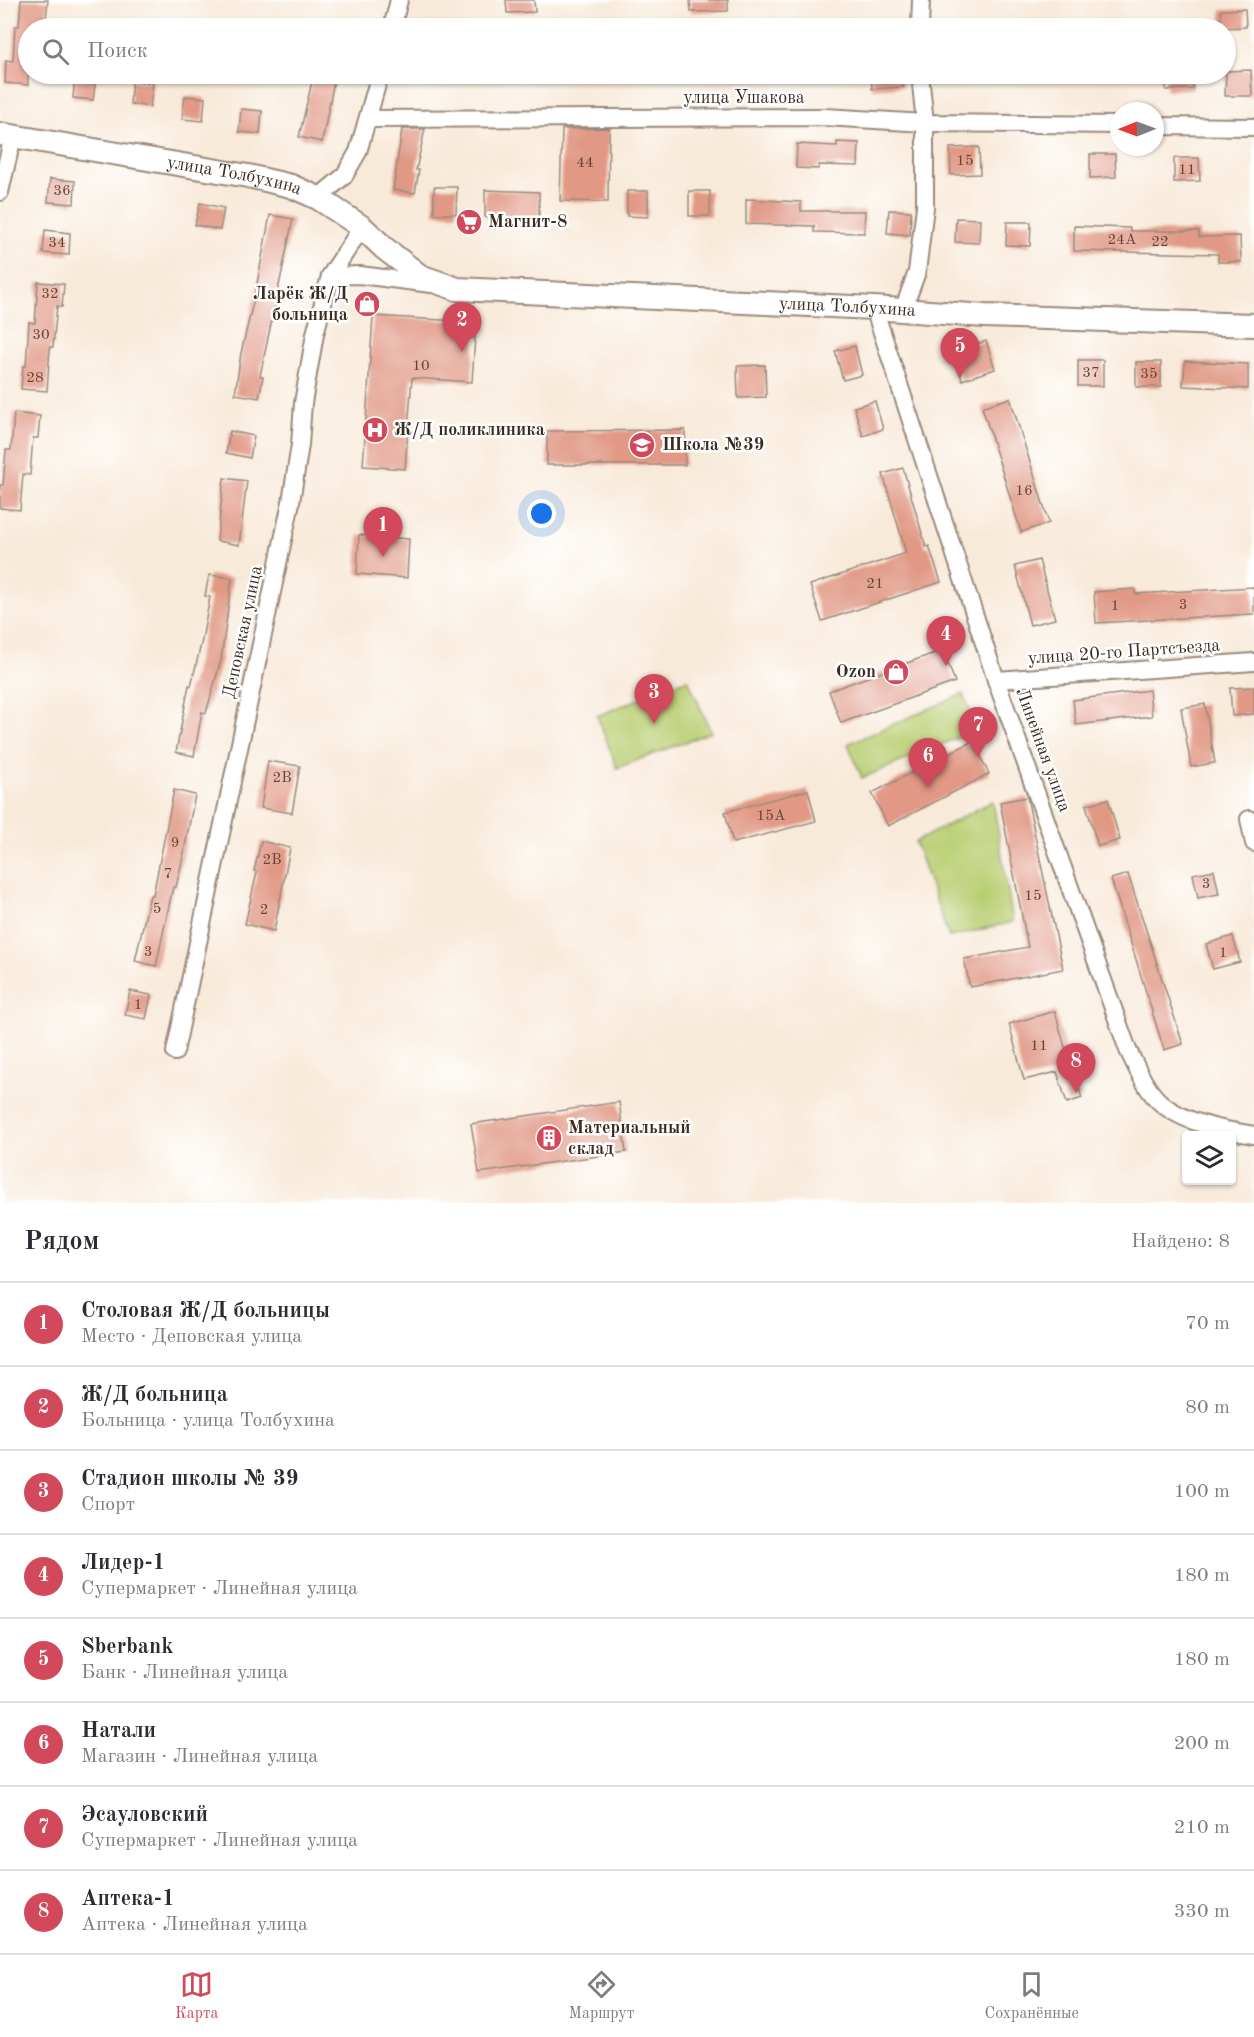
<!DOCTYPE html>
<html lang="ru">
<meta charset="utf-8">
<style>
:root{--surface:#fff;--page:#f2f2f3;--text:#2b2b33;--muted:#7c7c81;--line:#e1e1e2;--accent:#d1495b}
body{margin:0;font-family:"Old Standard TT",serif;background:var(--page);color:var(--text)}
.controls{position:absolute;right:18px;bottom:18px;display:grid;overflow:hidden;border-radius:6px;box-shadow:0 2px 4px #0004}
.controls button{width:54px;height:54px;display:grid;place-items:center;padding:0;border:0;border-bottom:2px solid var(--line);background:var(--surface);color:var(--text);font:30px sans-serif}
.compass{position:absolute;left:1110px;top:102px;width:54px;height:54px;border-radius:50%;background:var(--surface);box-shadow:0 2px 4px #0004;rotate:269deg}
.you{position:absolute;left:542px;top:514px;width:21px;height:21px;margin:-15px;border:4px solid #fff;border-radius:50%;background:#1a73e8;box-shadow:0 0 0 9px #1a73e833}
.badge{display:grid;place-items:center;width:39px;height:39px;border-radius:50%;background:var(--accent);color:#fff;font-size:20px;font-weight:700}
.pin{position:absolute;translate:-50% -50px;filter:drop-shadow(0 2px 3px #0008)}
.pin::after{content:'';position:absolute;top:32px;width:21px;height:18px;background:inherit;clip-path:polygon(0 0,100% 0,50% 100%)}
.list{margin:0;padding:0;list-style:none}
h2{display:flex;justify-content:space-between;align-items:center;height:78px;margin:0;padding:0 24px;font-size:26px}
h2 small{font-size:20px;font-weight:400;color:var(--muted)}
.list li{display:grid;grid-template-columns:39px 1fr auto;gap:18px;align-items:center;box-sizing:border-box;height:84px;padding:0 24px;border-top:2px solid var(--line)}
.list b{display:block;font-size:22px;white-space:nowrap}
.list p{margin:0;font-size:20px;white-space:nowrap;color:var(--muted)}
.list em{font-size:20px;font-style:normal;color:var(--muted)}
.icon{flex:none;width:33px;height:33px;fill:none;stroke:currentColor;stroke-width:2;stroke-linecap:round;stroke-linejoin:round}
.map{position:relative;flex:none;width:1254px;height:1203px;overflow:hidden}
.search{position:absolute;background:var(--surface);box-shadow:0 2px 4px #0004;left:18px;right:18px;top:18px;height:66px;display:flex;align-items:center;gap:15px;box-sizing:border-box;padding:0 21px;border-radius:33px;color:var(--muted);font-size:22px}
.sheet{height:750px;background:var(--surface)}
nav{display:flex;justify-content:space-around;align-items:center;box-sizing:border-box;height:84px;border-top:2px solid var(--line);background:var(--surface);font-size:16px;color:var(--muted)}
nav a{display:grid;justify-items:center;gap:3px}
nav .on{color:var(--accent)}
.map>svg:first-child{display:block}
.green{fill:#bacf73;stroke:#7a7c48;stroke-width:1.5}
.building{fill:#e19885}
.lines{fill:none;stroke-linecap:round;stroke-linejoin:round}
.street-casing{stroke:#9a8a7c;stroke-width:20}
.secondary-casing{stroke:#9a8a7c;stroke-width:26}
.street{stroke:#fff;stroke-width:16}
.secondary{stroke:#fff;stroke-width:22}
.labels{text-anchor:middle;dominant-baseline:central;stroke-width:5;stroke-linejoin:round;paint-order:stroke}
.number-label{font-size:15px;fill:#644638}
.street-label{font-size:18px;fill:#3b2a1e;stroke:#fff}
.poi-label{font-size:18px;font-weight:bold;fill:#3b2a1e;stroke:#fff;text-anchor:start}
</style>
<div class="map">
<svg width="1254" height="1203" viewBox="0 0 1254 1203">
<rect width="100%" height="100%" fill="#fff"/>
<filter id="ink" filterUnits="userSpaceOnUse"><feTurbulence type="fractalNoise" baseFrequency=".0167" numOctaves="2"/><feDisplacementMap in="SourceGraphic" scale="12" xChannelSelector="R" yChannelSelector="G"/><feConvolveMatrix kernelMatrix="1 2 1 2 8 2 1 2 1" color-interpolation-filters="sRGB"/></filter>
<filter id="wash" filterUnits="userSpaceOnUse"><feTurbulence type="fractalNoise" baseFrequency=".008" numOctaves="4" result="noise"/><feDisplacementMap in="SourceGraphic" scale="24" xChannelSelector="R" yChannelSelector="G"/><feGaussianBlur stdDeviation="1.35" result="paint"/><feColorMatrix in="noise" values="0 0 0 0 0 0 0 0 0 0 0 0 0 0 0 0 0 1.4 0 .05"/><feComposite in="paint" operator="in"/></filter>
<g filter="url(#wash)">
<rect width="100%" height="100%" fill="#f8ead9"/>
<g class="green">
<path d="M688,679L711,732L617,768L597,716Z"/>
<path d="M963,694L978,729L862,778L848,744Z"/>
<path d="M993,801L1013,922L949,937L915,842Z"/>
</g>
<g id="blocks">
<g class="building">
<path d="M21,0H48L46,18L42,17L41,28H28V85L5,83L6,60L13,61L15,26H19Z"/>
<path d="M506,0H534L535,12L507,13Z"/>
<path d="M690,0H728V11L691,12Z"/>
<path d="M1245,9L1246,27L1221,28V10Z"/>
<path d="M1251,70L1252,96H1225L1226,71Z"/>
<path d="M75,74L96,77L93,100L73,98Z"/>
<path d="M871,74H903V87L872,89Z"/>
<path d="M1166,74H1192L1193,89L1166,90Z"/>
<path d="M313,77L334,81L322,142L299,137Z"/>
<path d="M132,81L153,83L150,107L130,104Z"/>
<path d="M185,96L205,98L203,121L182,119Z"/>
<path d="M241,109L262,111L260,134L239,132Z"/>
<path d="M609,128L608,202L560,201L562,129Z"/>
<path d="M402,129H425L416,170H419L415,193L393,190Z"/>
<path d="M837,142L859,143L858,166L819,165L818,169L796,168L797,144L837,146Z"/>
<path d="M979,147L980,174L951,175L950,148Z"/>
<path d="M1090,154H1115L1116,177L1090,178Z"/>
<path d="M1174,158H1199L1200,181L1174,182Z"/>
<path d="M50,179L75,181L74,204L48,202Z"/>
<path d="M434,187H457L456,214H434Z"/>
<path d="M485,190L539,192V218L485,217Z"/>
<path d="M627,191H648V217L627,216Z"/>
<rect x="689" y="191" width="21" height="25"/>
<path d="M746,199L801,202V211H865L864,233L814,232V226L746,224Z"/>
<path d="M200,203L224,208L220,230L195,225Z"/>
<path d="M889,210L911,211L910,235L887,233Z"/>
<path d="M270,215L293,219L260,376L263,377L259,398L235,394L241,353L255,294Z"/>
<path d="M956,218L980,219L979,243L955,242Z"/>
<path d="M1007,222H1031L1030,246L1006,245Z"/>
<path d="M1074,226L1130,228V231H1199V237L1240,236L1241,262H1218V254L1074,251Z"/>
<path d="M45,230L70,233L69,255L43,253Z"/>
<path d="M38,282L64,284L62,307L57,306L53,347H50L47,391L21,389L23,366H26L29,322L35,323Z"/>
<path d="M373,316L476,322L472,382L412,378L405,469L363,466Z"/>
<path d="M986,341L995,369L962,380L953,352Z"/>
<path d="M855,346L862,375L843,380L835,351Z"/>
<rect x="1078" y="360" width="25" height="26"/>
<path d="M1185,361L1248,364V389L1183,386Z"/>
<rect x="1136" y="362" width="25" height="25"/>
<path d="M765,365L766,397L738,398L737,366Z"/>
<path d="M1010,398L1049,523L1021,532L982,407Z"/>
<path d="M875,401L883,429L863,436L854,407Z"/>
<path d="M14,413L40,416L38,438H33L30,475L23,474L20,510L0,508V485H3L6,450H11Z"/>
<path d="M685,430V465H547V431Z"/>
<path d="M230,431L254,436L250,458L226,453Z"/>
<path d="M903,468L926,547L929,546L941,582L822,621L810,585L906,553L883,474Z"/>
<path d="M224,478L247,481L239,545L217,541Z"/>
<path d="M359,535L409,539L407,578L357,574Z"/>
<path d="M1039,560L1055,619L1030,625L1015,566Z"/>
<path d="M209,575L232,578L221,660L206,713L202,712L194,756L176,752L189,685L191,686L202,640L210,597L205,596Z"/>
<path d="M1254,587V614L1096,623L1094,592L1135,589V594Z"/>
<path d="M943,650L955,682L841,723L829,691Z"/>
<path d="M1254,687V714L1232,716L1230,688Z"/>
<path d="M1149,690L1152,716L1076,725L1073,700Z"/>
<path d="M1205,704L1215,763L1191,767L1181,708Z"/>
<path d="M973,741L989,774L888,826L872,793Z"/>
<path d="M268,761L300,766L292,813L261,808Z"/>
<path d="M174,790L195,795L183,857L176,887H173L156,966L135,961L150,895H153Z"/>
<path d="M808,790L816,821L733,843L725,812Z"/>
<path d="M1027,797L1063,969L970,987L964,959L1028,947L1000,802Z"/>
<path d="M1108,799L1120,840L1098,846L1086,805Z"/>
<path d="M261,841L290,848L274,931L245,924L257,872L254,871Z"/>
<path d="M1214,870L1219,894L1198,898L1193,874Z"/>
<path d="M1128,874L1183,1044L1164,1050L1111,879Z"/>
<path d="M1233,936L1240,962L1213,969L1206,944Z"/>
<path d="M130,991L151,995L146,1019L125,1015Z"/>
<path d="M1055,1011L1074,1080L1076,1079L1082,1098L1067,1103L1057,1072L1024,1080L1009,1024Z"/>
<path d="M619,1102L626,1152L479,1173L471,1124Z"/>
</g>
</g>
</g>
<g filter="url(#ink)">
<use href="#blocks" fill-opacity="0" stroke="#9a8a7c" stroke-width="1.5"/>
<g class="lines">
<defs>
<g id="street">
<path d="M392,28L399,0"/>
<path d="M920,28L921,0"/>
<path d="M368,119L825,117L925,123L1119,125"/>
<path d="M1155,126L1254,127"/>
<path d="M0,192L13,136"/>
<path d="M318,198L344,176L358,152L380,74"/>
<path d="M330,276L360,275L431,284"/>
<path d="M874,308L996,680L1128,1050C1136,1066 1142,1082 1154,1096C1176,1122 1222,1130 1254,1135"/>
<path d="M903,310L917,272L925,207V123L920,74"/>
<path d="M996,680L1254,662"/>
<path d="M1249,819L1254,843"/>
<path d="M175,1052L291,502L300,445L303,403L315,334L330,276L362,227"/>
</g>
<g id="secondary">
<path id="s1" d="M0,134L248,176L291,186L318,198L362,227L384,248L420,276L457,289L874,308L985,316L1254,325"/>
</g>
</defs>
<use href="#street" class="street-casing"/>
<use href="#secondary" class="secondary-casing"/>
<use href="#street" class="street"/>
<use href="#secondary" class="secondary"/>
</g>
</g>
<defs>
<symbol id="supermarket-disc" viewBox="-11 -11 22 22"><circle r="9.5" fill="#d1495b" stroke="#fff"/><path d="M-6-5.5h2.5l.6 2H6L4.5 2H-2.5L-4.4-4H-6ZM-1.5 3.2a1.3 1.3 0 1 0 .1 0ZM3 3.2a1.3 1.3 0 1 0 .1 0Z" fill="#fff"/></symbol>
<symbol id="shop-disc" viewBox="-11 -11 22 22"><circle r="9.5" fill="#d1495b" stroke="#fff"/><path d="M-5-2.5h2.3a2.7 3.5 0 0 1 5.4 0H5L5.5 6h-11ZM-1.5-2.5h3a1.5 2.3 0 0 0-3 0Z" fill="#fff"/></symbol>
<symbol id="hospital-disc" viewBox="-11 -11 22 22"><circle r="9.5" fill="#d1495b" stroke="#fff"/><path d="M-5-5h3v3.5h4V-5h3V5h-3V1.5h-4V5h-3Z" fill="#fff"/></symbol>
<symbol id="school-disc" viewBox="-11 -11 22 22"><circle r="9.5" fill="#d1495b" stroke="#fff"/><path d="M0-5L7-2L0 1L-7-2ZM-4 1L0 2.5L4 1V4Q0 6-4 4Z" fill="#fff"/></symbol>
<symbol id="building-disc" viewBox="-11 -11 22 22"><circle r="9.5" fill="#d1495b" stroke="#fff"/><path d="M-4-6H4V6H1V3H-1V6H-4ZM-2.5-4.3h1.7v1.8h-1.7ZM.8-4.3h1.7v1.8H.8ZM-2.5-1h1.7V.8h-1.7ZM.8-1h1.7V.8H.8Z" fill="#fff"/></symbol>
</defs>
<g fill-rule="evenodd">
<use href="#supermarket-disc" x="454" y="207" width="30" height="30"/>
<use href="#shop-disc" x="352" y="289" width="30" height="30"/>
<use href="#hospital-disc" x="360" y="415" width="30" height="30"/>
<use href="#school-disc" x="627" y="430" width="30" height="30"/>
<use href="#shop-disc" x="881" y="657" width="30" height="30"/>
<use href="#building-disc" x="534" y="1123" width="30" height="30"/>
</g>
<g class="labels">
<g class="number-label">
<text x="965" y="161">15</text>
<text x="585" y="163">44</text>
<text x="1187" y="170">11</text>
<text x="62" y="191">36</text>
<text x="1122" y="240">24А</text>
<text x="1160" y="242">22</text>
<text x="57" y="243">34</text>
<text x="50" y="294">32</text>
<text x="41" y="335">30</text>
<text x="421" y="366">10</text>
<text x="1091" y="373">37</text>
<text x="1149" y="374">35</text>
<text x="35" y="378">28</text>
<text x="1024" y="491">16</text>
<text x="875" y="584">21</text>
<text x="1183" y="605">3</text>
<text x="1115" y="606">1</text>
<text x="282" y="778">2В</text>
<text x="771" y="816">15А</text>
<text x="175" y="843">9</text>
<text x="272" y="860">2В</text>
<text x="168" y="874">7</text>
<text x="1206" y="884">3</text>
<text x="1033" y="896">15</text>
<text x="157" y="909">5</text>
<text x="264" y="910">2</text>
<text x="148" y="952">3</text>
<text x="1223" y="953">1</text>
<text x="138" y="1005">1</text>
<text x="1039" y="1046">11</text>
</g>
<g class="street-label">
<text x="744" y="98">улица Ушакова</text>
<text stroke="none"><textPath href="#s1" startOffset="238">улица Толбухина</textPath></text>
<text stroke="none"><textPath href="#s1" startOffset="884">улица Толбухина</textPath></text>
<text transform="translate(243 632) rotate(-78)">Деповская улица</text>
<text transform="translate(1124 652) rotate(-4)">улица 20-го Партсъезда</text>
<text transform="translate(1043 750) rotate(70)">Линейная улица</text>
</g>
<g class="poi-label">
<text x="488" y="222">Магнит-8</text>
<text x="348" y="294" text-anchor="end">Ларёк Ж/Д<tspan x="348" dy="21">больница</tspan></text>
<text x="394" y="430">Ж/Д поликлиника</text>
<text x="662" y="445">Школа №39</text>
<text x="876" y="672" text-anchor="end">Ozon</text>
<text x="568" y="1128">Материальный<tspan x="568" dy="21">склад</tspan></text>
</g>
</g>
</svg>
<div class="controls">
<button><svg class="icon" aria-label="layers" viewBox="0 0 24 24"><path d="M12 4l9 5-9 5-9-5zM3 14l9 5 9-5"/></svg></button>
</div>
<svg class="compass" viewBox="-18 -18 36 36"><path d="M0-13l5 13h-10z" fill="#e53935"/><path d="M0 13l5-13h-10z" fill="#7c7c81"/></svg>
<div class="you"></div>
<div class="pin badge" style="left:383px;top:557px">1</div>
<div class="pin badge" style="left:462px;top:352px">2</div>
<div class="pin badge" style="left:654px;top:724px">3</div>
<div class="pin badge" style="left:946px;top:666px">4</div>
<div class="pin badge" style="left:960px;top:378px">5</div>
<div class="pin badge" style="left:928px;top:788px">6</div>
<div class="pin badge" style="left:978px;top:757px">7</div>
<div class="pin badge" style="left:1076px;top:1093px">8</div>
<div class="search"><svg class="icon" aria-label="search" viewBox="0 0 24 24"><circle cx="10" cy="10" r="6"/><path d="M15 15l6 6"/></svg>Поиск</div>
</div>
<section class="sheet">
<h2>Рядом<small>Найдено: 8</small></h2>
<ul class="list">
<li><span class="badge">1</span><div><b>Столовая Ж/Д больницы</b><p>Место · Деповская улица</p></div><em>70 m</em></li>
<li><span class="badge">2</span><div><b>Ж/Д больница</b><p>Больница · улица Толбухина</p></div><em>80 m</em></li>
<li><span class="badge">3</span><div><b>Стадион школы № 39</b><p>Спорт</p></div><em>100 m</em></li>
<li><span class="badge">4</span><div><b>Лидер-1</b><p>Супермаркет · Линейная улица</p></div><em>180 m</em></li>
<li><span class="badge">5</span><div><b>Sberbank</b><p>Банк · Линейная улица</p></div><em>180 m</em></li>
<li><span class="badge">6</span><div><b>Натали</b><p>Магазин · Линейная улица</p></div><em>200 m</em></li>
<li><span class="badge">7</span><div><b>Эсауловский</b><p>Супермаркет · Линейная улица</p></div><em>210 m</em></li>
<li><span class="badge">8</span><div><b>Аптека-1</b><p>Аптека · Линейная улица</p></div><em>330 m</em></li>
</ul>
</section>
<nav>
<a class="on"><svg class="icon" aria-label="map" viewBox="0 0 24 24"><path d="M3 6l6-2 6 2 6-2v14l-6 2-6-2-6 2zM9 4v14M15 6v14"/></svg>Карта</a>
<a><svg class="icon" aria-label="directions" viewBox="0 0 24 24"><path d="M12 3l9 9-9 9-9-9zM9 14v-3h6M13 9l2 2-2 2"/></svg>Маршрут</a>
<a><svg class="icon" aria-label="saved" viewBox="0 0 24 24"><path d="M7 4h10v16l-5-4-5 4z"/></svg>Сохранённые</a>
</nav>
